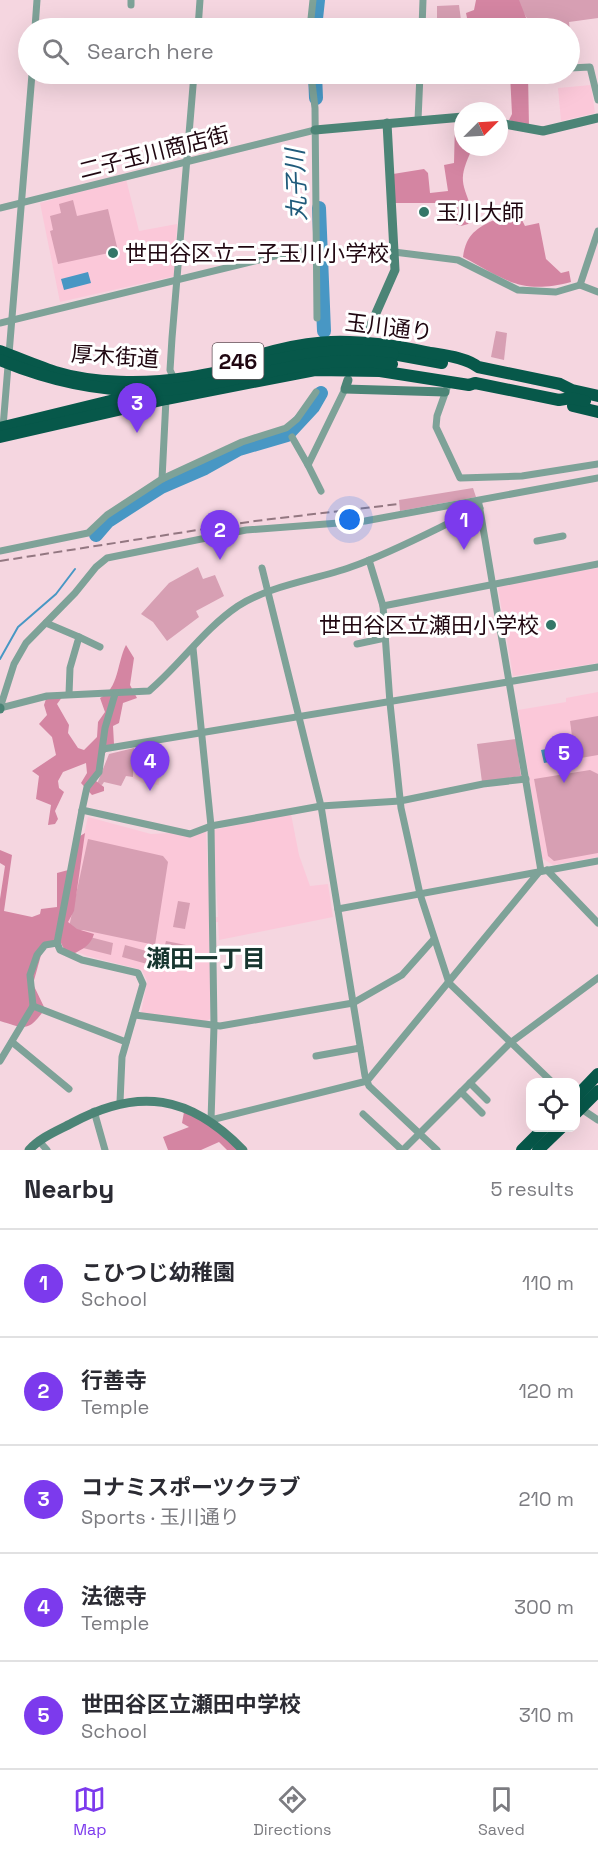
<!DOCTYPE html>
<meta charset="utf-8">
<style>
:root{--surface:#fff;--page:#f7f7f7;--text:#2b2b33;--muted:#7c7c81;--line:#e1e1e2;--accent:#7c3aed}
body{margin:0;font-family:"Space Grotesk","Noto Sans JP",sans-serif;background:var(--page);color:var(--text)}
.controls{position:absolute;right:18px;bottom:18px;display:grid;overflow:hidden;border-radius:12px;box-shadow:0 6px 24px #0002}
.controls button{width:54px;height:54px;display:grid;place-items:center;padding:0;border:0;border-bottom:2px solid var(--line);background:var(--surface);color:var(--text);font:30px sans-serif}
.compass{position:absolute;left:454px;top:102px;width:54px;height:54px;border-radius:50%;background:var(--surface);box-shadow:0 6px 24px #0002;rotate:66deg}
.you{position:absolute;left:350px;top:520px;width:21px;height:21px;margin:-15px;border:4px solid #fff;border-radius:50%;background:#1a73e8;box-shadow:0 0 0 9px #1a73e833}
.badge{display:grid;place-items:center;width:39px;height:39px;border-radius:50%;background:var(--accent);color:#fff;font-size:20px;font-weight:700}
.pin{position:absolute;translate:-50% -50px;filter:drop-shadow(0 2px 3px #0008)}
.pin::after{content:'';position:absolute;top:32px;width:21px;height:18px;background:inherit;clip-path:polygon(0 0,100% 0,50% 100%)}
.list{margin:0;padding:0;list-style:none}
h2{display:flex;justify-content:space-between;align-items:center;height:78px;margin:0;padding:0 24px;font-size:26px}
h2 small{font-size:20px;font-weight:400;color:var(--muted)}
.list li{display:grid;grid-template-columns:39px 1fr auto;gap:18px;align-items:center;box-sizing:border-box;height:108px;padding:0 24px;border-top:2px solid var(--line)}
.list b{display:block;font-size:22px;white-space:nowrap}
.list p{margin:0;font-size:20px;white-space:nowrap;color:var(--muted)}
.list em{font-size:20px;font-style:normal;color:var(--muted)}
.icon{flex:none;width:33px;height:33px;fill:none;stroke:currentColor;stroke-width:2;stroke-linecap:round;stroke-linejoin:round}
.map{position:relative;flex:none;width:598px;height:1150px;overflow:hidden}
.search{position:absolute;background:var(--surface);box-shadow:0 6px 24px #0002;left:18px;right:18px;top:18px;height:66px;display:flex;align-items:center;gap:15px;box-sizing:border-box;padding:0 21px;border-radius:33px;color:var(--muted);font-size:22px}
.sheet{height:618px;background:var(--surface)}
nav{display:flex;justify-content:space-around;align-items:center;box-sizing:border-box;height:84px;border-top:2px solid var(--line);background:var(--surface);font-size:16px;color:var(--muted)}
nav a{display:grid;justify-items:center;gap:3px}
nav .on{color:var(--accent)}
.map>svg:first-child{display:block}
.built{fill:#fbc8d9}
.green{fill:#d79fb3}
.forest{fill:#d485a2}
.water{fill:#4897c4}
.lines{fill:none;stroke-linecap:round;stroke-linejoin:round}
.stream{stroke:#4897c4;stroke-width:2}
.river{stroke:#4897c4;stroke-width:14}
.street{stroke:#7ea298;stroke-width:7}
.secondary{stroke:#4c8476;stroke-width:9}
.highway{stroke:#07584a;stroke-width:12}
.rail{stroke:#937781;stroke-width:2;stroke-dasharray:9 4.5;stroke-linecap:butt}
.highway-bridge{stroke:#07584a;stroke-width:12}
.poi-dot{fill:#347768;stroke:#fff;stroke-width:2}
.labels{text-anchor:middle;dominant-baseline:central;stroke-width:6;stroke-linejoin:round;paint-order:stroke}
.shield{fill:#fff;stroke:#635158;stroke-width:1.5}
.shield-label{font-size:21px;font-weight:bold;fill:#200711}
.street-label{font-size:22px;fill:#200711;stroke:#fff}
.poi-label{font-size:22px;fill:#200711;stroke:#fff;text-anchor:start}
.water-label{font-size:24px;font-style:italic;fill:#205b7b;stroke:#fff}
.neighbourhood-label{font-size:24px;font-weight:bold;fill:#17362f;stroke:#fff}
</style>
<div class="map">
<svg width="598" height="1150" viewBox="0 0 598 1150">
<rect width="100%" height="100%" fill="#f5d6e0"/>
<g class="built">
<path d="M591,85L595,113L561,121L558,88Z"/>
<path d="M126,179L139,231L177,224L175,276L60,302L40,203Z"/>
<path d="M598,568V663L513,676L498,588L501,583Z"/>
<path d="M598,692V857L553,865L542,858L518,710L566,702V698Z"/>
<path d="M158,744L159,785L143,783L133,778L134,748Z"/>
<path d="M291,814L299,855L310,886L328,884L333,917L219,940L218,922L210,923V1019L204,1022L141,1013L147,981L142,970L87,956L61,945L60,935L88,817L151,834L206,831L210,918L218,917L213,830Z"/>
</g>
<g class="green">
<path d="M516,0H598V18L569,22L570,32V33V28H562L561,26L531,25Z"/>
<path d="M459,5L462,28H437V6Z"/>
<path d="M73,200L77,216L108,209L118,251L58,264L50,231L53,230L50,216L61,213L59,204Z"/>
<path d="M496,331L507,333L504,360L491,357Z"/>
<path d="M473,488L476,497L400,511L399,500Z"/>
<path d="M198,567L203,579L215,575L224,596L196,611L199,617L167,641L153,622L141,614L169,583Z"/>
<path d="M598,716V755L575,759L570,721Z"/>
<path d="M516,739L521,776L482,782L477,744Z"/>
<path d="M134,748L133,777L126,776L121,786L104,782L102,785L97,784L109,754Z"/>
<path d="M590,770L598,774V853L554,861L548,856L534,779Z"/>
<path d="M88,839L163,856L168,862L155,945L83,930L72,931L69,927Z"/>
<path d="M178,901L190,903L185,929L173,927Z"/>
<path d="M82,935L113,943L111,955L79,947Z"/>
<path d="M166,941L191,946L189,958L163,953Z"/>
<path d="M125,945L150,952L147,964L122,957Z"/>
</g>
<g class="forest">
<path d="M476,0H519L527,20H501L499,28H469L466,13L474,10Z"/>
<path d="M510,74H532H528L529,127L509,120L512,114Z"/>
<path d="M455,122L463,123V147H473C457,181 462,181 474,215L468,224L461,226L450,222L448,203H394L393,174L424,169L428,173L430,193L448,191L444,165L454,163Z"/>
<path d="M514,216H520L525,226L539,223L546,259L561,273L569,271L571,282C521,295 506,280 463,257C466,235 476,228 496,219L512,222Z"/>
<path d="M126,645L134,658L130,685L137,698L123,703L119,723L113,726L114,744L105,753L96,781L104,787V791L92,795L81,783L87,773L86,763L63,772L58,781L59,788L64,792L55,811L58,819L55,824L48,825L51,805L36,799L39,776L32,771L56,755L52,737L39,724L47,715L44,705L46,699L63,696L57,704L69,725L68,733L78,748L84,750L97,737L98,722L105,712L100,698C119,689 117,662 126,645Z"/>
<path d="M85,833L74,911L68,922L77,929L94,934C91,945 83,949 73,954L64,949L61,943L50,942L41,955L33,984L45,1009C28,1032 26,1029 0,1021V899L5,866L0,863V850L12,855L4,911L32,917L40,914L41,909L57,907V873L72,869L80,836Z"/>
<path d="M184,1112C205,1121 222,1133 239,1150H227L219,1142L201,1150H168L163,1137L189,1127L182,1123Z"/>
</g>
<g class="water">
<path d="M88,272L91,283L64,290L61,279Z"/>
<path d="M568,745L570,758L544,763L541,750Z"/>
</g>
<g class="lines">
<path class="stream" d="M0,659L18,627L56,594L75,569"/>
<g class="river">
<path d="M315,28L318,0"/>
<path d="M315,74L316,98"/>
<path d="M319,208L324,331"/>
<path d="M96,535L108,521L161,487L205,468L239,449L287,435L313,407L321,393"/>
</g>
<g class="street">
<path d="M131,5V0"/>
<path d="M35,28L37,0"/>
<path d="M198,28L200,0"/>
<path d="M310,28L313,0"/>
<path d="M422,28L423,0"/>
<path d="M570,68L590,67L598,100"/>
<path d="M311,74L315,108L317,318"/>
<path d="M418,120L420,74"/>
<path d="M0,208L315,130"/>
<path d="M394,252L458,260L518,290L556,292L580,285L598,292"/>
<path d="M580,285L598,231"/>
<path d="M0,323L316,246"/>
<path d="M175,381L170,370L172,338L194,74"/>
<path d="M447,388L437,416L436,427L460,478L522,476L598,464"/>
<path d="M3,427L32,74"/>
<path d="M292,437L308,465L345,389"/>
<path d="M308,465L321,491"/>
<path d="M162,479L166,399"/>
<path d="M479,504L541,871"/>
<path d="M480,508C437,528 396,551 351,567C315,580 271,585 238,606C204,629 180,665 149,691L47,696L0,708L14,664L26,643L75,593L96,567L107,558L246,530L365,521L598,478"/>
<path d="M537,541L563,536"/>
<path d="M0,551L88,533L107,515L162,479L242,442L286,428L297,419L316,392"/>
<path d="M369,560L383,606L390,703L401,808L420,894L449,983L552,1082"/>
<path d="M262,568L321,806L365,1076L369,1086L437,1150"/>
<path d="M383,606L598,564"/>
<path d="M46,623L79,637L70,668L69,694"/>
<path d="M79,637L100,647"/>
<path d="M357,644L385,638"/>
<path d="M193,648L211,826L214,1026L211,1120L367,1081L539,872"/>
<path d="M103,749L598,667"/>
<path d="M82,810L190,834L211,826L321,806L400,801L483,784L526,779"/>
<path d="M547,870L598,923"/>
<path d="M338,909L598,861"/>
<path d="M57,943L60,950L82,960L138,973L143,984L122,1057L120,1102"/>
<path d="M33,1006L126,1042"/>
<path d="M135,1015L220,1026L353,1003L402,975L434,939"/>
<path d="M12,1042L69,1089"/>
<path d="M316,1056L360,1048"/>
<path d="M0,1061L33,1006L30,975L37,955L45,945L57,943L82,810L87,787L99,772L105,728L115,694"/>
<path d="M470,1083L487,1100"/>
<path d="M461,1092L482,1113"/>
<path d="M580,1108L598,1120"/>
<path d="M94,1111L105,1150"/>
<path d="M363,1114L402,1150"/>
<path d="M39,1141L47,1150"/>
<path d="M403,1150L510,1043L598,978"/>
</g>
<g class="secondary">
<path d="M499,123L543,131L598,118"/>
<path d="M315,130L463,117"/>
<path d="M369,329L395,270L387,123"/>
<path d="M348,380L345,389L445,392"/>
<path d="M0,709V708"/>
<path d="M29,1150C41,1137 57,1131 72,1123C138,1087 190,1095 243,1150"/>
</g>
<g class="highway">
<path d="M393,354L442,363"/>
<path d="M221,368C299,338 345,335 426,352C442,355 466,357 478,367L560,384L572,390L598,396"/>
<path d="M573,406L598,412"/>
<path d="M0,428L147,392"/>
<path d="M0,437L166,399L315,370L380,371L469,385L475,383L559,400L571,398L585,401"/>
<path d="M576,1097L598,1074"/>
<path d="M576,1113L598,1091"/>
<path d="M522,1150L544,1128"/>
<path d="M538,1150L561,1128"/>
</g>
<path class="rail" d="M0,561L255,521L399,504"/>
<g class="highway-bridge">
<path d="M0,351C18,358 37,366 55,372C93,384 147,384 186,378C256,367 321,342 393,354"/>
<path d="M0,360C65,387 132,398 202,385C269,374 323,353 392,364"/>
</g>
</g>
<g class="poi-dot">
<circle cx="424" cy="212" r="6"/>
<circle cx="113" cy="253" r="6"/>
<circle cx="551" cy="625" r="6"/>
</g>
<g class="labels">
<rect class="shield" x="212.5" y="343" width="51" height="36" rx="4.5"/>
<g class="shield-label">
<text x="238" y="361">246</text>
</g>
<g class="street-label">
<text transform="translate(154 152) rotate(-14)">二子玉川商店街</text>
<text transform="translate(389 327) rotate(7)">玉川通り</text>
<text transform="translate(115 356) rotate(4)">厚木街道</text>
</g>
<g class="poi-label">
<text x="436" y="212">玉川大師</text>
<text x="125" y="253">世田谷区立二子玉川小学校</text>
<text x="539" y="625" text-anchor="end">世田谷区立瀬田小学校</text>
</g>
<g class="water-label">
<text transform="translate(296 185) rotate(-92)">丸子川</text>
</g>
<g class="neighbourhood-label">
<text x="206" y="958">瀬田一丁目</text>
</g>
</g>
</svg>
<div class="controls">
<button><svg class="icon" aria-label="locate" viewBox="0 0 24 24"><circle cx="12" cy="12" r="6"/><path d="M12 2v4M12 18v4M2 12h4M18 12h4"/></svg></button>
</div>
<svg class="compass" viewBox="-18 -18 36 36"><path d="M0-13l5 13h-10z" fill="#e53935"/><path d="M0 13l5-13h-10z" fill="#7c7c81"/></svg>
<div class="you"></div>
<div class="pin badge" style="left:464px;top:550px">1</div>
<div class="pin badge" style="left:220px;top:560px">2</div>
<div class="pin badge" style="left:137px;top:433px">3</div>
<div class="pin badge" style="left:150px;top:791px">4</div>
<div class="pin badge" style="left:564px;top:783px">5</div>
<div class="search"><svg class="icon" aria-label="search" viewBox="0 0 24 24"><circle cx="10" cy="10" r="6"/><path d="M15 15l6 6"/></svg>Search here</div>
</div>
<section class="sheet">
<h2>Nearby<small>5 results</small></h2>
<ul class="list">
<li><span class="badge">1</span><div><b>こひつじ幼稚園</b><p>School</p></div><em>110 m</em></li>
<li><span class="badge">2</span><div><b>行善寺</b><p>Temple</p></div><em>120 m</em></li>
<li><span class="badge">3</span><div><b>コナミスポーツクラブ</b><p>Sports · 玉川通り</p></div><em>210 m</em></li>
<li><span class="badge">4</span><div><b>法徳寺</b><p>Temple</p></div><em>300 m</em></li>
<li><span class="badge">5</span><div><b>世田谷区立瀬田中学校</b><p>School</p></div><em>310 m</em></li>
</ul>
</section>
<nav>
<a class="on"><svg class="icon" aria-label="map" viewBox="0 0 24 24"><path d="M3 6l6-2 6 2 6-2v14l-6 2-6-2-6 2zM9 4v14M15 6v14"/></svg>Map</a>
<a><svg class="icon" aria-label="directions" viewBox="0 0 24 24"><path d="M12 3l9 9-9 9-9-9zM9 14v-3h6M13 9l2 2-2 2"/></svg>Directions</a>
<a><svg class="icon" aria-label="saved" viewBox="0 0 24 24"><path d="M7 4h10v16l-5-4-5 4z"/></svg>Saved</a>
</nav>
